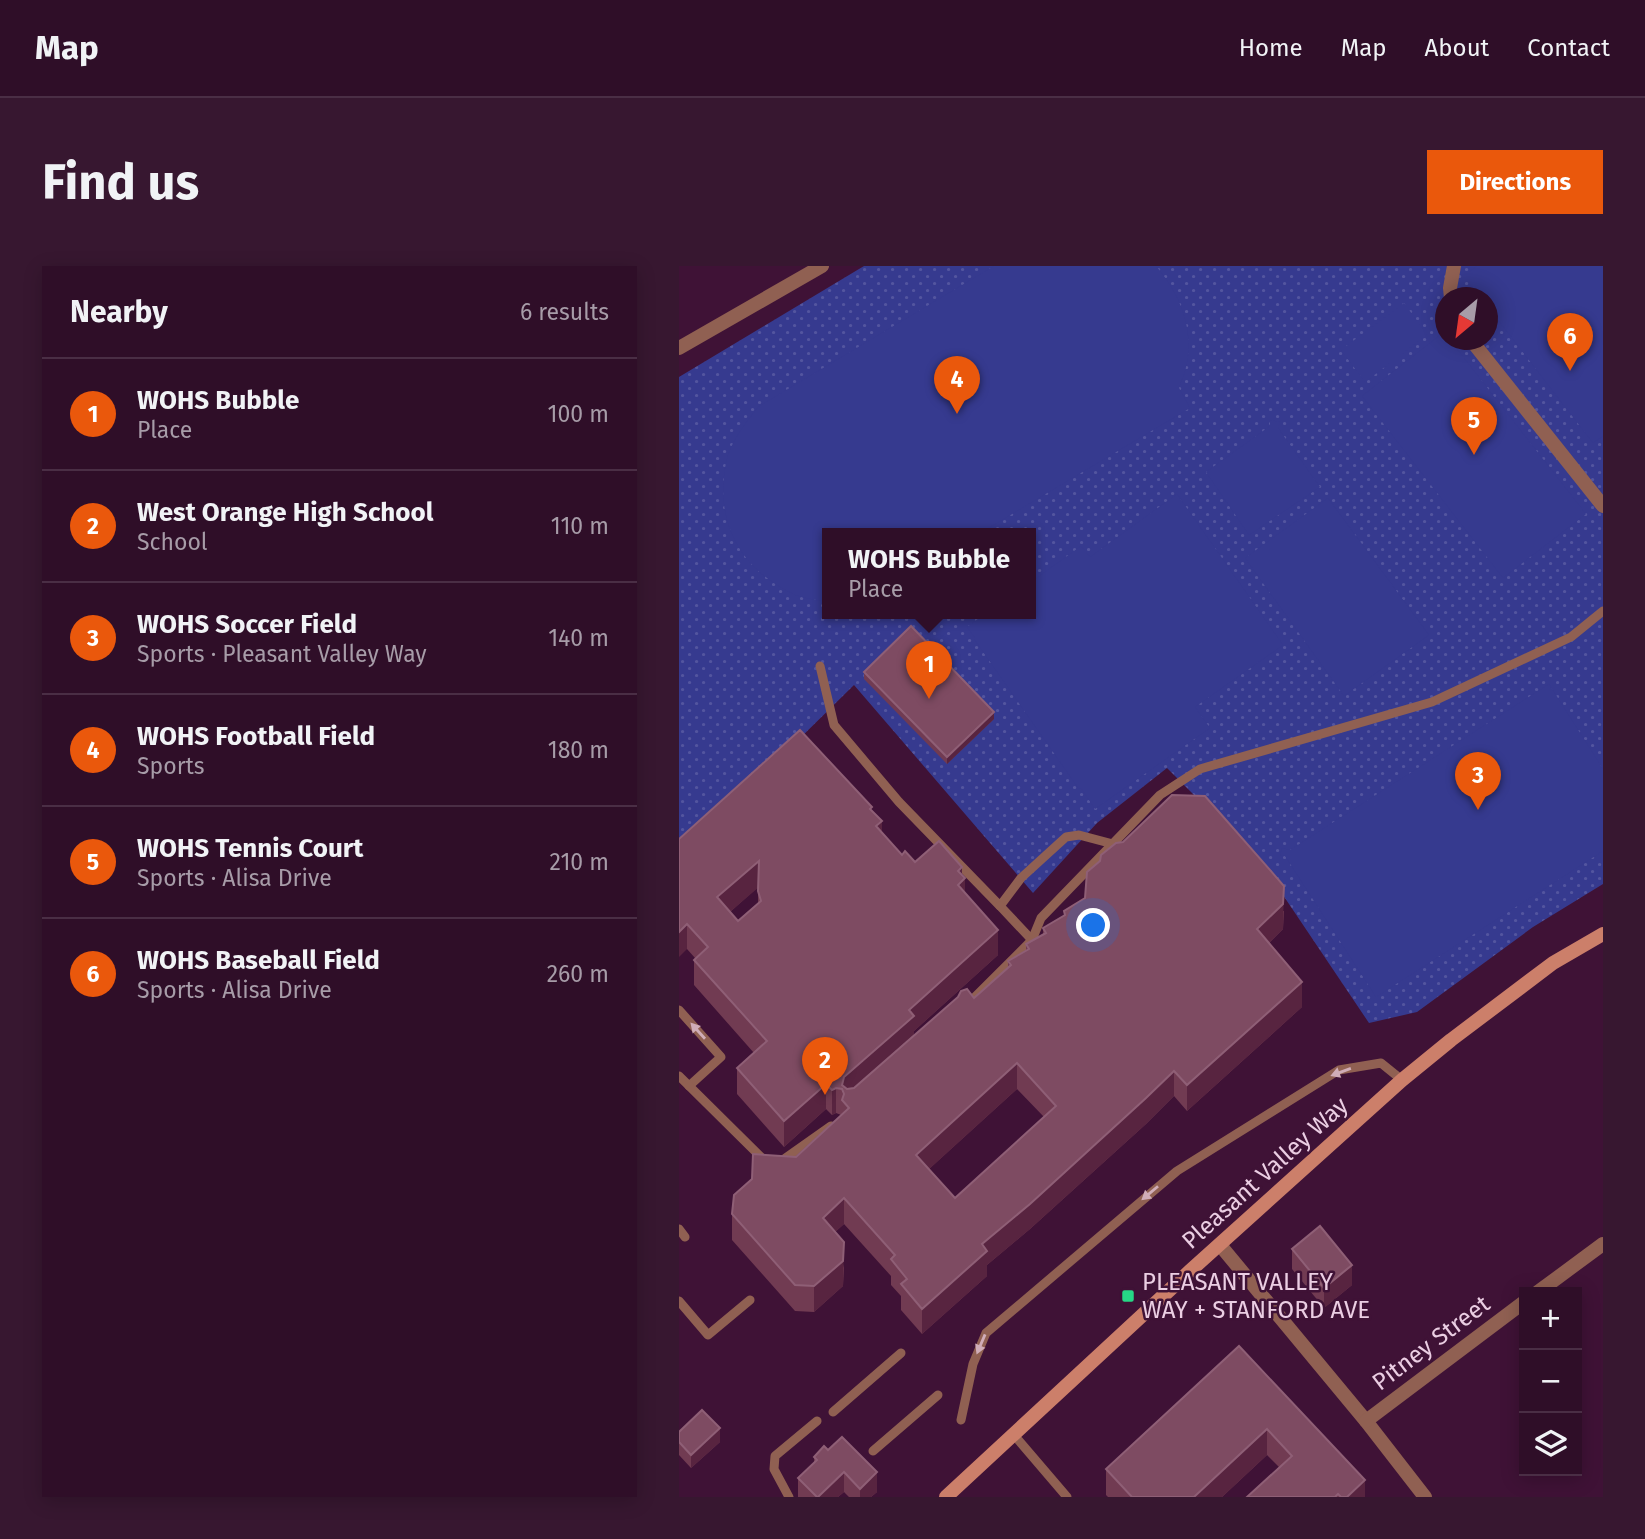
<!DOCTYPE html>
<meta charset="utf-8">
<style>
:root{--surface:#2f0e28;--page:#371730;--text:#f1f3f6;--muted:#a79ca8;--line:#4a2e45;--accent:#ea580c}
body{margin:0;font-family:"Fira Sans",sans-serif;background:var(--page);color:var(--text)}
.controls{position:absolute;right:21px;bottom:21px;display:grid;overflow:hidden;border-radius:0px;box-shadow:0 4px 18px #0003}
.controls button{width:63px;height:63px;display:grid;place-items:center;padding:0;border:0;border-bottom:2px solid var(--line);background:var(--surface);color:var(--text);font:35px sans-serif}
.compass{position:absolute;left:756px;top:21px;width:63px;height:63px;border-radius:50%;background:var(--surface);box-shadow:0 4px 18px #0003;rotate:209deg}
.you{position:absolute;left:415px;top:660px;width:24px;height:24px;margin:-18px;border:5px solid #fff;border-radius:50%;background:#1a73e8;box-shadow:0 0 0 10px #1a73e833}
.badge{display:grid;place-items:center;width:46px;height:46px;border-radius:50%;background:var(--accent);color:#fff;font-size:23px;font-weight:700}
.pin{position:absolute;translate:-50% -58px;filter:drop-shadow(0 2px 4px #0008)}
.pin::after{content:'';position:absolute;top:37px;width:24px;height:21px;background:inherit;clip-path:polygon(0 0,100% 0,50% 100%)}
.popup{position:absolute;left:143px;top:262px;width:214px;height:91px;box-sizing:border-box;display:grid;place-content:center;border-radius:0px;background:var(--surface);filter:drop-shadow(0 2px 5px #0005);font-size:23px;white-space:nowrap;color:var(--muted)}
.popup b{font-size:26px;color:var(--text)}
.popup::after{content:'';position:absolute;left:50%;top:100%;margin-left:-14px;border:14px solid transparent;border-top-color:var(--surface)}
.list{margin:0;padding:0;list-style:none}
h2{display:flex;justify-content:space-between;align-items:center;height:91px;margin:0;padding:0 28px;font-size:30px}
h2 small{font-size:23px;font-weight:400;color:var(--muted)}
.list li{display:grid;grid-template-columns:46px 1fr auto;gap:21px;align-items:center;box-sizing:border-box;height:112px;padding:0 28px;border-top:2px solid var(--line)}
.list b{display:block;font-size:26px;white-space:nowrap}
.list p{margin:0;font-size:23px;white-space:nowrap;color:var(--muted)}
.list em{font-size:23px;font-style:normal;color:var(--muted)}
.icon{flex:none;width:38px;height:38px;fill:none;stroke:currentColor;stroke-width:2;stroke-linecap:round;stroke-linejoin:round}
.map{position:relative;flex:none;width:924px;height:1231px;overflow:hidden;border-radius:0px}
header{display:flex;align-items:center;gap:42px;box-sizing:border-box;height:98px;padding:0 35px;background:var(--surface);border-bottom:2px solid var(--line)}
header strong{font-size:33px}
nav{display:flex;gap:38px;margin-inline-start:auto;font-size:24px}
.intro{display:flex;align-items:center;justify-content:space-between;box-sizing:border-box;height:168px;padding:0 42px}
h1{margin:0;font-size:49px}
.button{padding:18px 32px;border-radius:0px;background:var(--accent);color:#fff;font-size:24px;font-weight:700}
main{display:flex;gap:42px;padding:0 42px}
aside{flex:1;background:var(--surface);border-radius:0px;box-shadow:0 4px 18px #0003}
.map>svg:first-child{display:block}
.grass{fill:url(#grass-dots);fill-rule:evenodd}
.pitch{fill:#363a8f}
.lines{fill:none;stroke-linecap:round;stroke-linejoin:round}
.lane{stroke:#906052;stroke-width:9}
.street{stroke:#906052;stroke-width:14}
.secondary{stroke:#cc7f6a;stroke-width:14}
.wall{fill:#713b52;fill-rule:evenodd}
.shaded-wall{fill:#582440}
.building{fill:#7e4b62;stroke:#8f5f76;stroke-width:2;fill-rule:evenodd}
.oneway{fill:#d0adb8}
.poi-dot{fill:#26d886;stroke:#3f1236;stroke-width:2.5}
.labels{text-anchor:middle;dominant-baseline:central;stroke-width:5;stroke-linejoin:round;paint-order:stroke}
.street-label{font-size:24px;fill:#ebcee3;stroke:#3f1236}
.poi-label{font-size:24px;fill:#ebcee3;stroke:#3f1236;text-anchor:start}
</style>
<header>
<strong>Map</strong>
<nav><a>Home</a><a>Map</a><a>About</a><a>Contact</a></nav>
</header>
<div class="intro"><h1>Find us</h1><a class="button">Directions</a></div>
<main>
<aside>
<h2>Nearby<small>6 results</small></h2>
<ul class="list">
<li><span class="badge">1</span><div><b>WOHS Bubble</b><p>Place</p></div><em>100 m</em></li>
<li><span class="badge">2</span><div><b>West Orange High School</b><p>School</p></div><em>110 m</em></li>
<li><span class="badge">3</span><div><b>WOHS Soccer Field</b><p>Sports · Pleasant Valley Way</p></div><em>140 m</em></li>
<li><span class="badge">4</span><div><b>WOHS Football Field</b><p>Sports</p></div><em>180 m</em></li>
<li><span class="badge">5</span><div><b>WOHS Tennis Court</b><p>Sports · Alisa Drive</p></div><em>210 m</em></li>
<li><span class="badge">6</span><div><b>WOHS Baseball Field</b><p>Sports · Alisa Drive</p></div><em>260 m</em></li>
</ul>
</aside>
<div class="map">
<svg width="924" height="1231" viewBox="0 0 924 1231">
<defs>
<pattern id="grass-dots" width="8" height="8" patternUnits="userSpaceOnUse" patternTransform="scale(1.75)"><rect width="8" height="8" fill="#363a8f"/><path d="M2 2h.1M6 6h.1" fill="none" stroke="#53559f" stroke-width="1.8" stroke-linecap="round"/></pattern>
</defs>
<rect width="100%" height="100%" fill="#3f1236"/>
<path class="grass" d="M185,0H924V618L854,661L738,746L690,757L581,595L488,502L418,557L354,627L175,419L112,481L0,579V111ZM766,32H808V74H766ZM148,267H352V347H148Z"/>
<g class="pitch">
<path d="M315,0H477C501,28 516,64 507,101C506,108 502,115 500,122L511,142L301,267H148V344L143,335C134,333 124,332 116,329C62,304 35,256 47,197C51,176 66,158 79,141Z"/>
<path d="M798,0H924V170L914,177L809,41L808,32L801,31L790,17V6Z"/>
<path d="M725,37L748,69L686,116L662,84Z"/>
<path d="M765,66L766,74H771L907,248L824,312L683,130Z"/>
<path d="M591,154L601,156L599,162L641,221L570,269L527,206L591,160Z"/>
<path d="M498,228L604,379L516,441L531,462L416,543L402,522L400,523L295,373L296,372L288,361L307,347H352V316L402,280L411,291Z"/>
<path d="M649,232L750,369L665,430L566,292Z"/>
<path d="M870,418L924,503V585L697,731L606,590L601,589L603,582L611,584Z"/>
</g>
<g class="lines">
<g class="lane">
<path d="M141,400L155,459L220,536L321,640L342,612L387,571L400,569L434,578"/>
<path d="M321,640L353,674"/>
<path d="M287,740L353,674L362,652L481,529L521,503L753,436L892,371L924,345"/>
<path d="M0,744L42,791L10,820"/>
<path d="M0,810L85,894L101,896L152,860"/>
<path d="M0,963L6,971"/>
<path d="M0,1035L29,1069L71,1034"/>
<path d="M154,1146L222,1087"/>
<path d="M282,1154L294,1098L307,1067L498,905L660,804L702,797L723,814"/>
<path d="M335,1169L388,1231"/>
<path d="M194,1185L259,1129"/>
<path d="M110,1231L95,1203L96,1190L138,1155"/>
</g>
<g class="street">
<path d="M772,32L771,22L775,0"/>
<path d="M792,74L924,240"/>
<path d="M0,82L143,0"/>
<path d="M541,979L687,1155L746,1231"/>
<path d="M859,1026L924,978"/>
<path d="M687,1155L845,1036"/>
</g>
<path class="secondary" d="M267,1231L511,1005L723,814L772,774L874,697L924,668"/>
</g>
<g class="wall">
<path d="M185,406L315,453L268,498L185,413Z"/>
<path d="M193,544L203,566L223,589L236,596L283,609L286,627L319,689L235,765V769L295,732L329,702V695L347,684V678L364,668V662L385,650V645H605L604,663L590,677L623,741L508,845L495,830L467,858L351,963L308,999V1010L243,1068L222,1044V1030L212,1019V1010L165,958L156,966L165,1002L164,1020L135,1046L116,1045L53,974V948L162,849L157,847L153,849L147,843L105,881L58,828V802L75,787L15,719V694L16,692L8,683L0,573ZM79,621V637L59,655L51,646ZM338,823L365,851L276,932L250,903Z"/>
<path d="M613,983L673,1019L645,1042L613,1003Z"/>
<path d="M560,1080L686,1231H568L600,1201L588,1189L543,1231H429L427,1229V1203Z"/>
<path d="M0,1166L41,1176L12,1202L0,1189Z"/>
<path d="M145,1180L198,1226L192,1231H170L165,1226L159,1231H119V1212L135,1197V1191Z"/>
</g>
<g class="shaded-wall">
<path d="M315,446V453L268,498V491Z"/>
<path d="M203,555V581L197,560Z"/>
<path d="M80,595V621L38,657V631Z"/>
<path d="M283,601V616L286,612V638L279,645V605Z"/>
<path d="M605,620L604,663L578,688V663Z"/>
<path d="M8,658V683L0,691V666Z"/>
<path d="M319,664V689L235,765V776L165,837L163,819L165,811L230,744Z"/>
<path d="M623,716V741L508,845V819Z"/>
<path d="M338,797V823L237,915V889Z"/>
<path d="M495,805V830L467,858L351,963L308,999V1010L243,1068V1043L303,978Z"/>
<path d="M147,818V843L105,881V855Z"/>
<path d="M157,822V847L153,849V824Z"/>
<path d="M165,932V958L144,977V952Z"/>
<path d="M165,976L164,1020L135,1046V1020Z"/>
<path d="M673,999V1019L645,1042V1022Z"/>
<path d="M41,1162V1176L12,1202V1189Z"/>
<path d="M588,1163V1189L543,1231H515Z"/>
<path d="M165,1206V1226L159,1231H139Z"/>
<path d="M198,1206V1226L192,1231H181V1223Z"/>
<path d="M686,1214V1231H668Z"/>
</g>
<g class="building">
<path d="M232,360L315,446L268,491L185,406Z"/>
<path d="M121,464L193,541L191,543L203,555L197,560L223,589L226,585L236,596L260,575L283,601L279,605L286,612L279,619L319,664L230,744L235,750L165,811L163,819L168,823L175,822L279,731L282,725L288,723L295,732L332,699L329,695L350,683L347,678L367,667L364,662L386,649L385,645L406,632L408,606L421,595L422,589L437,577L444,576L493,529L526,530L605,620L604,638L578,663L623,716L508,819L495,805L467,832L351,938L303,978L308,985L243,1043L222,1018L228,1013L212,993L216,989L165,932L144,952L165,976L164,995L135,1020L116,1019L53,948L55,929L73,913L74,888L117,891L170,842L163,834L165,828L163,823L157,822L153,824L147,818L105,855L58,802L88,775L15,694L29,681L8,658L0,666V573ZM80,595L79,625L82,635L59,655L38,631ZM338,797L377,840L276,932L237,889Z"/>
<path d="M641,960L673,999L645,1022L613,983Z"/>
<path d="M560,1080L686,1214L668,1231H662L659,1228L656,1231H568L613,1190L588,1163L515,1231H453L427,1203Z"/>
<path d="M23,1144L41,1162L12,1189L0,1176V1166Z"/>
<path d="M163,1171L198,1206L181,1223L165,1206L139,1231H138L119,1212L138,1194L135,1191L145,1180L149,1184Z"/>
</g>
<defs><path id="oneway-solid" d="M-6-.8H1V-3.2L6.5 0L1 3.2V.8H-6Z" transform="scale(1.75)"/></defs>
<g class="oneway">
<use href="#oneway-solid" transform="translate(19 765) rotate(-132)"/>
<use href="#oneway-solid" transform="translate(662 806) rotate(160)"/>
<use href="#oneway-solid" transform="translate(471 927) rotate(140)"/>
<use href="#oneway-solid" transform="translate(302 1078) rotate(113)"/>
</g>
<rect class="poi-dot" x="442" y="1023" width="14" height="14" rx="3.5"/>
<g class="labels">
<g class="street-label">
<text transform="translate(586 907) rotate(-42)">Pleasant Valley Way</text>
<text transform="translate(752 1077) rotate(-37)">Pitney Street</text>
</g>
<g class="poi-label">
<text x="463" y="1016">PLEASANT VALLEY<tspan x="463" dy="28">WAY + STANFORD AVE</tspan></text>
</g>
</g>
</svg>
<div class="controls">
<button>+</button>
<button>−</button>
<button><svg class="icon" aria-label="layers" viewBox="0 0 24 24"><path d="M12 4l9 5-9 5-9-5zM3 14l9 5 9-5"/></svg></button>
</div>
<svg class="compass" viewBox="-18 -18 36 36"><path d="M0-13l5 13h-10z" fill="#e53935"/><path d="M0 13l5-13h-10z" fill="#a79ca8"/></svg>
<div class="you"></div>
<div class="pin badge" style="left:250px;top:433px">1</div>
<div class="popup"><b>WOHS Bubble</b>Place</div>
<div class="pin badge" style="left:146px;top:829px">2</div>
<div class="pin badge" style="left:799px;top:544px">3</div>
<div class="pin badge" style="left:278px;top:148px">4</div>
<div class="pin badge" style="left:795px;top:189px">5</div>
<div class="pin badge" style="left:891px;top:105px">6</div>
</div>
</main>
